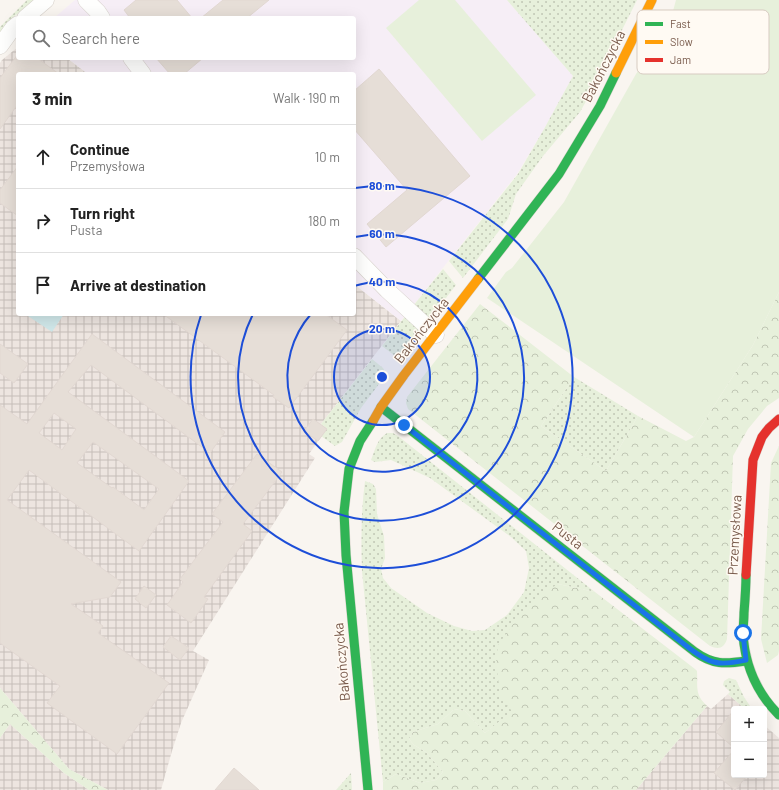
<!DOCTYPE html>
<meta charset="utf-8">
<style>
:root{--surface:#fff;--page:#f2f2f2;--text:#222;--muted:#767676;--line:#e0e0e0}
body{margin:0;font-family:Barlow,sans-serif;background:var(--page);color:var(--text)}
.controls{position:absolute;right:12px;bottom:12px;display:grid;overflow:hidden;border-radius:4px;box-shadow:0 4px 16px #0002}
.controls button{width:36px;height:36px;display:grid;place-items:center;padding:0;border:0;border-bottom:1px solid var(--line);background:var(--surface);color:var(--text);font:20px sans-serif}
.stop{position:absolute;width:12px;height:12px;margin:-9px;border:3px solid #1a73e8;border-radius:50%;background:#fff}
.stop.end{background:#1a73e8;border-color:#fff;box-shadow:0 1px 4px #0008}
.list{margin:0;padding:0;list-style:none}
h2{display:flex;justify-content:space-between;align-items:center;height:52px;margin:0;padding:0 16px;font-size:17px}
h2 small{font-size:13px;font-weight:400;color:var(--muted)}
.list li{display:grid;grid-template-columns:26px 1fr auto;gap:12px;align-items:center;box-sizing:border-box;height:64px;padding:0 16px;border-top:1px solid var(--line)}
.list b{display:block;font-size:15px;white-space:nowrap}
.list p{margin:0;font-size:13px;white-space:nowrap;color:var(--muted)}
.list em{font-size:13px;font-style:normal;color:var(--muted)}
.icon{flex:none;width:22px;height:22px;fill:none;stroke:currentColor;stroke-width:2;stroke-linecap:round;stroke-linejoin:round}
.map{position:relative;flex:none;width:779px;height:790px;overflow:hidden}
.search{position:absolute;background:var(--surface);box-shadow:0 4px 16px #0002;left:16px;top:16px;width:340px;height:44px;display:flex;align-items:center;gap:10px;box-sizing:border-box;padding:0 14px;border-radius:4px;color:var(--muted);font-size:15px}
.panel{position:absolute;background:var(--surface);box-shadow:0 4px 16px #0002;left:16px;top:72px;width:340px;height:244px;border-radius:4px}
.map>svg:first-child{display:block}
.industrial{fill:url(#industrial-grid)}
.education{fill:#f6eef6}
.grass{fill:url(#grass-dots)}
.forest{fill:url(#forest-crowns)}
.garden{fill:#e7f0db}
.water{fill:#d0e8ea}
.building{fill:#e6ded7;stroke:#e2d8d2;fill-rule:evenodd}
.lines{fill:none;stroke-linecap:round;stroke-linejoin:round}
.street-casing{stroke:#d7d1cb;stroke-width:17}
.fast-casing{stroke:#d9d2cb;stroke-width:10}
.slow-casing{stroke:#d9d2cb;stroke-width:10}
.jam-casing{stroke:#d9d2cb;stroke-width:10}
.street{stroke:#fefefd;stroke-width:16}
.fast{stroke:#30b455;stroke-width:9}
.slow{stroke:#ff9f0a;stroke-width:9}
.jam{stroke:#e5322d;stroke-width:9}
.route{stroke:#1a73e8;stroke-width:5}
.ring{fill:none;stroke:#1d4ed8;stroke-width:2}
.labels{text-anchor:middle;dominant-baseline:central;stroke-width:3;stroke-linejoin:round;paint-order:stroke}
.street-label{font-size:14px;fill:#7a5c4d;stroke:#fffaf3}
.key{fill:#fffaf3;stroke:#d7cbc1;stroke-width:1}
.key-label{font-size:11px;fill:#7a5c4d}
.centre{fill:#1d4ed8;stroke:#fffaf3;stroke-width:2}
.ring-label{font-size:12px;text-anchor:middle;font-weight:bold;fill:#1d4ed8;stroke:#fffaf3;stroke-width:3;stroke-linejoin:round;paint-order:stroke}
</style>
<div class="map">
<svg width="779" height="790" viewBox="0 0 779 790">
<defs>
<pattern id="industrial-grid" width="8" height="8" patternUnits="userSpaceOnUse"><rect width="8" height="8" fill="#ede5e0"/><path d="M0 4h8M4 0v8" fill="none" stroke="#c5bdb8"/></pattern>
<pattern id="grass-dots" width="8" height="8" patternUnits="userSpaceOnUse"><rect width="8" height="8" fill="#e7f0db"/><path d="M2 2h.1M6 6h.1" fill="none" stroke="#c0c6b4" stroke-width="1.8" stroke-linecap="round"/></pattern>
<pattern id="forest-crowns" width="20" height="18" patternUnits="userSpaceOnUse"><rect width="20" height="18" fill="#e7f0db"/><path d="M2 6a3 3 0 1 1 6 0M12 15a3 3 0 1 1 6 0" fill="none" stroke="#c0c6b4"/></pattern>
</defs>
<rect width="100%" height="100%" fill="#f9f5f0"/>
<g class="industrial">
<path d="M18,47V58H67L88,74H18V314H354V284L401,321L321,424L327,429L309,454L315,458L193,651L209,660L181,723L172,751L161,790H108L69,769L0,688V63L2,60Z"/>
<path d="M728,694L745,709H734V775H764V725L779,738V790H636L707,706L711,709Z"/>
<path d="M10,724L64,773L89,790H0V738Z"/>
</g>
<path class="education" d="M75,0H507L573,76L544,129L517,174L401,321L354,284V74H88L67,58H354V18H54Z"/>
<g class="grass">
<path d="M27,0H34L10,20L0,34V27Z"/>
<path d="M507,0H637L590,94L580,112L543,156L516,194L508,219L463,278L449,261L518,174L544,129L573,76Z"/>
<path d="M443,269L456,285L429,320L413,306Z"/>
<path d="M407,314L419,326L420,331L400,357L395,356L382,346Z"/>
<path d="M372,359L383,368L386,373L385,376L361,408L342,442L335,446L321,436L327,429L321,424Z"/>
<path d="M574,377L638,416L606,471L541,426Z"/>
<path d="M387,433H393L398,436L595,592L558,584L513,711L485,733L465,711L454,709L438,724L413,732L409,739L414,745L426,752L443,772L436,780L420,783L396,774L383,782L362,571C361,541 361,511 365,481L373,484L376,489L377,514L384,536L385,558L381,569L383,578L391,588L427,613L454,626L472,631L485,630L507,615L524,592L529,568L526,551L511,537L430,478L391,460L375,462L371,460C375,450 377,439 387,433Z"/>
<path d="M729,678L736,680L744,697L752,709H745L728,694L730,692L723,685L724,681Z"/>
<path d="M351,773L352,790H336Z"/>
</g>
<g class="forest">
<path d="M779,292V398L767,406L748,429L733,456L727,639C724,648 719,650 710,646L408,409L406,403L407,397L480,304L574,377L541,426L606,471L638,416L686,441L694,437L753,345Z"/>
<path d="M779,446V651L778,655L767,663L761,639L771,463Z"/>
<path d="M558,584L595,592L695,669L697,671C698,686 694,694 707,706L636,790H383V782L396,774L420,783L436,780L443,772L426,752L414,745L409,739L413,732L438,724L454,709L465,711L485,733L512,711L501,699L496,663L498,645L516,620L541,594Z"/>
<path d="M0,688L69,769L108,790H89L64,773L10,724L0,738Z"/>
</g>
<g class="garden">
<path d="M419,0H455L536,95L482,141L386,28Z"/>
<path d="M676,0H779V292L753,345L694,437L487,298L506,272L512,268L564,202L636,74L654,48L673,11Z"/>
</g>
<path class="water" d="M25,314H64L52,332Z"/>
<g class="building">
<path d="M136,0H177L192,18H130L124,10Z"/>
<path d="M223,0H269L247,18H201Z"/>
<path d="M18,54V58H37L59,74H18V104L0,129V78Z"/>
<path d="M156,58H203L184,74H170Z"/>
<path d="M379,69L470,176L386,247L367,224L407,190L354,129V91Z"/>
<path d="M18,166V216L0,203V190Z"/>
<path d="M163,314H325L347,330L289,408L273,397L274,395Z"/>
<path d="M92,334L225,432L210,453L91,365L68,392L189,481L139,551L29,470L7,500L121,582L110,597L71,604L103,626L98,633L169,683L117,754L47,703L60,686L0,643V405L27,424ZM54,413L76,429L62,450L39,433ZM93,442L159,489L144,510L113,487L112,488L77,463Z"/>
<path d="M0,344L28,364L14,383L0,373Z"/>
<path d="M313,419L327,429L318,441L304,431Z"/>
<path d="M257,454L282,472L243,524L252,531L204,597L208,599L191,623L167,605L183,582L180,579L223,522L212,514Z"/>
<path d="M144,586L156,595L146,608L135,599Z"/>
<path d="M171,636L189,648L180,660L163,647Z"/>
<path d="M734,710V748L716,732Z"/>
<path d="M734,750V775H748L735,790L714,773Z"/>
<path d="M234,768L259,790H215Z"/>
</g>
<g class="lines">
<defs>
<g id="street">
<path d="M86,0L98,12L102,18"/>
<path d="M25,18L46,0"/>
<path d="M0,46L13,28L18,24"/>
<path d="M131,58L143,74"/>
<path d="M354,256L387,290L436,335"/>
</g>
<g id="fast">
<path d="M478,279L559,174L600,106L616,73"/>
<path d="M381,407L695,652C713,665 725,664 746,661"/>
<path d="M746,575C746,588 745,600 744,613C744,620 743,627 743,634C745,665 757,693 779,715"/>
<path d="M368,790L346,555L344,512L349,469L360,441L373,421"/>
</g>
<g id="slow">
<path d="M616,73L652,0"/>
<path d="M373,421L381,407L404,375L478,279"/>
</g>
<path id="jam" d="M746,575L753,460L762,437L769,428L779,419"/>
</defs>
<use href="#street" class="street-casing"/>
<use href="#fast" class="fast-casing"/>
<use href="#slow" class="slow-casing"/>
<use href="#jam" class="jam-casing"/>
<use href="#street" class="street"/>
<use href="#fast" class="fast"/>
<use href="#slow" class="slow"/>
<use href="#jam" class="jam"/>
</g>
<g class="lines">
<path class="route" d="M404,425L689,648C697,654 705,660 714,662C724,665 737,662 746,660L743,633"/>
</g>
<circle cx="382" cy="377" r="48" fill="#1d4ed8" fill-opacity=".12"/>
<g class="ring">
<circle cx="382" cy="377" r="48"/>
<path d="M354 286A95 95 0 1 1 311 314"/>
<path d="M355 237A143 143 0 1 1 253 314"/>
<path d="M355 188A191 191 0 1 1 201 315"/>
</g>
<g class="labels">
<g class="street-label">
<text transform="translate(603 66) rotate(-63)">Bakończycka</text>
<text transform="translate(421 330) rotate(-52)">Bakończycka</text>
<text transform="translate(568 535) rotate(38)">Pusta</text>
<text transform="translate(734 535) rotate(-87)">Przemysłowa</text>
<text transform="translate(341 662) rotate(-95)">Bakończycka</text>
</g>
</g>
<rect x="637" y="10" width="132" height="64" rx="6" class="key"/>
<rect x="645" y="22" width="18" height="4" fill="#30b455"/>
<rect x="645" y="40" width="18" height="4" fill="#ff9f0a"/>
<rect x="645" y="58" width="18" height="4" fill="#e5322d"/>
<g class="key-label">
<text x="670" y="28">Fast</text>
<text x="670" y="46">Slow</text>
<text x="670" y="64">Jam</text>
</g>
<circle cx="382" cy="377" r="6" class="centre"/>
<g class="ring-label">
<text x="382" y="190">80 m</text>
<text x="382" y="238">60 m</text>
<text x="382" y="286">40 m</text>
<text x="382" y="333">20 m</text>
</g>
</svg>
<div class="controls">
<button>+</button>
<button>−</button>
</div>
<div class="stop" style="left:743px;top:633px"></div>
<div class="stop end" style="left:404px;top:425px"></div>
<div class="search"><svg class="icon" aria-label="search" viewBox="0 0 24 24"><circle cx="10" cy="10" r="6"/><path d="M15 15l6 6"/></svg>Search here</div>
<section class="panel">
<h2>3 min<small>Walk · 190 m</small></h2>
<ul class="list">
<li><svg class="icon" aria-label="ahead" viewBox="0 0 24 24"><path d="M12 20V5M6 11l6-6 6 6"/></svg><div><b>Continue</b><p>Przemysłowa</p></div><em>10 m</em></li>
<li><svg class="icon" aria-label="right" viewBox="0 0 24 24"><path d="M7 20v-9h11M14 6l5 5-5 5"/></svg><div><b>Turn right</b><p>Pusta</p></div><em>180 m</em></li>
<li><svg class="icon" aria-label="arrive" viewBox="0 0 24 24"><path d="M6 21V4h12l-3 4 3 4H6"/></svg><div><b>Arrive at destination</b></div></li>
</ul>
</section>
</div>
